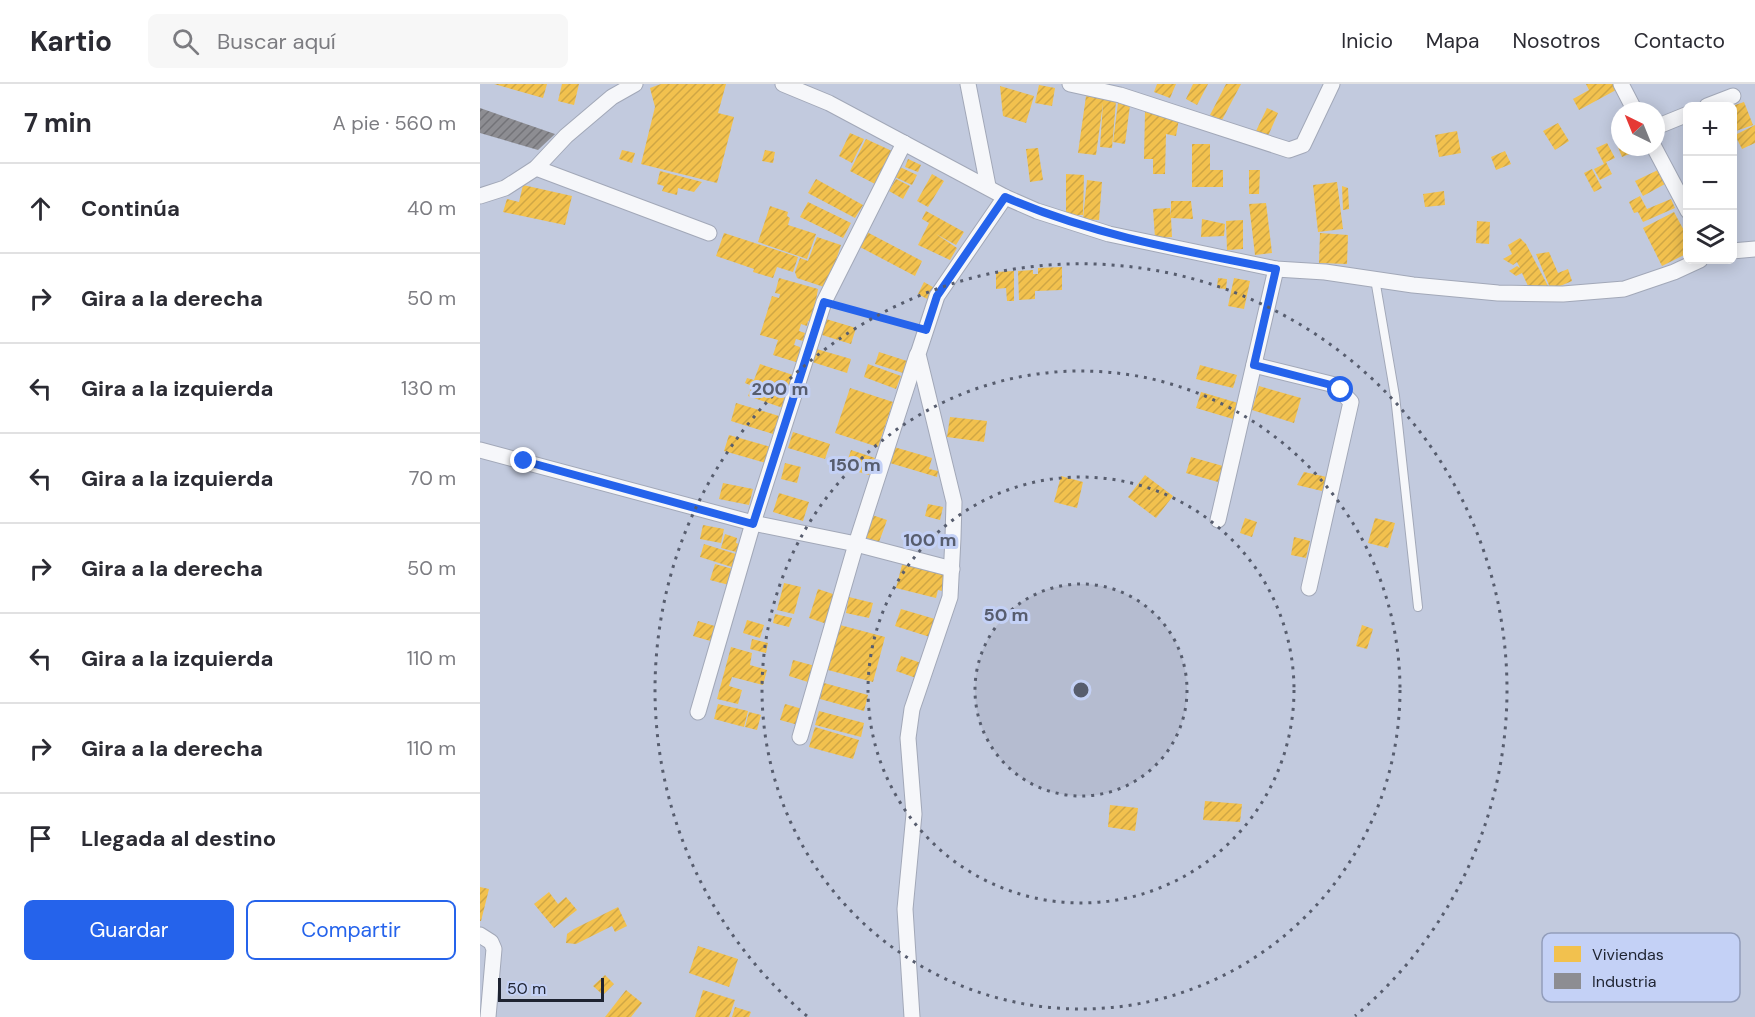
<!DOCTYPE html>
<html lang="es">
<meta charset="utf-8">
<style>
:root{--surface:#fff;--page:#f7f7f7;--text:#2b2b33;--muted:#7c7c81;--line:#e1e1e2;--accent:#2563eb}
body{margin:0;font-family:"DM Sans",sans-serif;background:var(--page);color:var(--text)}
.controls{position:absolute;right:18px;top:18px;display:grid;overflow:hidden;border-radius:9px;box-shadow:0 3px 15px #0003}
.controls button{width:54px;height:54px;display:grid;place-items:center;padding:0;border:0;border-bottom:2px solid var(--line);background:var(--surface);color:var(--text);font:30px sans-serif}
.compass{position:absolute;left:1131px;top:18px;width:54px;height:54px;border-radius:50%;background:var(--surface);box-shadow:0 3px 15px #0003;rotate:317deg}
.scale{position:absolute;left:18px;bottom:15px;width:106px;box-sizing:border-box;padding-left:6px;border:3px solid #1e2331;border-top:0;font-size:16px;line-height:21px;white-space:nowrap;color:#1e2331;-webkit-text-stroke:4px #c4d1f6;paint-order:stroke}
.stop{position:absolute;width:18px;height:18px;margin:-14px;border:4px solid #2563eb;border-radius:50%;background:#fff}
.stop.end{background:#2563eb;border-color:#fff;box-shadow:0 2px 6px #0008}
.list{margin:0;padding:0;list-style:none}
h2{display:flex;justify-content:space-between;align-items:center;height:78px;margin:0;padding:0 24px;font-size:26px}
h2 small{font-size:20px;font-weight:400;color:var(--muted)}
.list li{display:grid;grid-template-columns:39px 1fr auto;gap:18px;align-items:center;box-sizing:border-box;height:90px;padding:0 24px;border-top:2px solid var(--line)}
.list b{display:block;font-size:22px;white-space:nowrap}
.list em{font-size:20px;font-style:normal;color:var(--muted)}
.actions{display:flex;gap:12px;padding:18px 24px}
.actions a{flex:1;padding:14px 0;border:2px solid var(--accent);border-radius:9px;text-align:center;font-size:21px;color:var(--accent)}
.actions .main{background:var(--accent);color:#fff}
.icon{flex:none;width:33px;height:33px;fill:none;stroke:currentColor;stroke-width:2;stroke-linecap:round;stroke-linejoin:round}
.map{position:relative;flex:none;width:1275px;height:933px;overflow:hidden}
header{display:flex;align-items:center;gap:36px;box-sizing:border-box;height:84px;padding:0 30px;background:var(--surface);border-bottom:2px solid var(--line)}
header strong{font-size:28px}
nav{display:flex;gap:33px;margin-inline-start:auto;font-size:21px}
.search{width:420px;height:54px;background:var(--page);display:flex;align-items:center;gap:15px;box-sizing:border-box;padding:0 21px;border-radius:9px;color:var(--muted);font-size:22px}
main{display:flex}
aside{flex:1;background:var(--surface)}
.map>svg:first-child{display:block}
.homes{fill:url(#homes-hatch)}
.industry{fill:url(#industry-hatch)}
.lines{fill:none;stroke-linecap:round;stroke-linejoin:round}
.lane-casing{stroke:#a2a8b8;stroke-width:10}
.street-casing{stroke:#a2a8b8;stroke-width:17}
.path{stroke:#ccced4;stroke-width:2;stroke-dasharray:6 3;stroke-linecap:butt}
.lane{stroke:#f6f7fa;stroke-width:8}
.street{stroke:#f6f7fa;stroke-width:15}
.route{stroke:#2563eb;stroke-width:8}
.ring{fill:none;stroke:#575d6e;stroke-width:3;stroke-dasharray:3 6}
.key{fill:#c4d1f6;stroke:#929dbb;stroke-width:1.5}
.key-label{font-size:16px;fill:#1e2331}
.centre{fill:#575d6e;stroke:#c4d1f6;stroke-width:3}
.ring-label{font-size:18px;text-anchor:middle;font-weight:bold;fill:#575d6e;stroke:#c4d1f6;stroke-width:6;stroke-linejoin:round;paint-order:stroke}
</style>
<header>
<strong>Kartio</strong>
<div class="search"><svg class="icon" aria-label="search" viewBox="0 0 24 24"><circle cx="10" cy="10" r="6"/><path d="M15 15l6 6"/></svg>Buscar aquí</div>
<nav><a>Inicio</a><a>Mapa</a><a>Nosotros</a><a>Contacto</a></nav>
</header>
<main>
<aside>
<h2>7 min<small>A pie · 560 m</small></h2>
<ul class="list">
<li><svg class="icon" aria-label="ahead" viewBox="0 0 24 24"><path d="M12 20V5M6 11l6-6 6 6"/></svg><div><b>Continúa</b></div><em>40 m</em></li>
<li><svg class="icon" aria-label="right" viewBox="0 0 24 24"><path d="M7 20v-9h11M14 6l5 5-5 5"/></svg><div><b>Gira a la derecha</b></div><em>50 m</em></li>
<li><svg class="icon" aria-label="left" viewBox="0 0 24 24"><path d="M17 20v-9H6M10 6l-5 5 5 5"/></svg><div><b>Gira a la izquierda</b></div><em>130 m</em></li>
<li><svg class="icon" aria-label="left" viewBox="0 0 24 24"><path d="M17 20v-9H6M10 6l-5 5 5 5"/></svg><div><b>Gira a la izquierda</b></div><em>70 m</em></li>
<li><svg class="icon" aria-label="right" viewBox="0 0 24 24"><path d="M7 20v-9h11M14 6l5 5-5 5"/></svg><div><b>Gira a la derecha</b></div><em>50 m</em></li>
<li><svg class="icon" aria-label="left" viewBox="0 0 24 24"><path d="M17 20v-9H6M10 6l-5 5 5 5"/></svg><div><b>Gira a la izquierda</b></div><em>110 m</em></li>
<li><svg class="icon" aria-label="right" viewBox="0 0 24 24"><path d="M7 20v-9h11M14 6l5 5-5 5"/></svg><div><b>Gira a la derecha</b></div><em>110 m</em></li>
<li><svg class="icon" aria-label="arrive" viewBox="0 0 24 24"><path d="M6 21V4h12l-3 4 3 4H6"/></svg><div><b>Llegada al destino</b></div></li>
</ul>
<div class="actions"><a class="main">Guardar</a><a>Compartir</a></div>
</aside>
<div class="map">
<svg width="1275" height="933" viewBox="0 0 1275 933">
<defs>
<pattern id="homes-hatch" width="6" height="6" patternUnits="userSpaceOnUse" patternTransform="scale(1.5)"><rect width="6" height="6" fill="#f2c14e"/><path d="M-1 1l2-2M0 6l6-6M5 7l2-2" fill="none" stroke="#cfa645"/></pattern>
<pattern id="industry-hatch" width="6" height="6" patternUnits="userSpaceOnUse" patternTransform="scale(1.5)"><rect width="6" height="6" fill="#8d8d92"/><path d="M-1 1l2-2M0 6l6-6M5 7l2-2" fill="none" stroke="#737378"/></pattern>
</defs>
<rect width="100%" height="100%" fill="#c2cade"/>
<g class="homes">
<path d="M14,0H67L63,14Z"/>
<path d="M82,0H99L94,21L78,17Z"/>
<path d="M181,0H246L238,29L254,33L237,99L161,80L175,23L170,4Z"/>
<path d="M677,0H696L690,14L674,8Z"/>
<path d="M713,0H728L717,21L706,15Z"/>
<path d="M746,0H761L742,36L730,31Z"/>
<path d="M1106,0H1133L1136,6L1099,26L1093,15L1109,6Z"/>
<path d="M559,1L575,4L572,22L555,19Z"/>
<path d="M520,2L554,12L546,39L523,32Z"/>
<path d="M606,12L636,17L632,64L620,63L623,19L616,71L598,69Z"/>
<path d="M1264,18L1273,41L1256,47L1252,39V22Z"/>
<path d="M638,19L650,21L645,60L633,58Z"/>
<path d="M787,24L798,29L788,52L776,47Z"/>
<path d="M665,27L699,35L696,52L686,50L685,90H673V75H664Z"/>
<path d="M1078,39L1089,57L1075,66L1063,47Z"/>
<path d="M1275,41V59L1262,65L1255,51Z"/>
<path d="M977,47L981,69L959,73L955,51Z"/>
<path d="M370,49L384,55L372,79L359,72Z"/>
<path d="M386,55L412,67L395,100L370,87Z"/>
<path d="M1140,56V63H1166L1142,73L1136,58Z"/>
<path d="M1127,59L1135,74L1126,78L1132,90L1120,96L1114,85L1124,80L1116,64Z"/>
<path d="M712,60H730V86H743V103H712Z"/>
<path d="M558,64L563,96L550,98L546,65Z"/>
<path d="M142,66L155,69L152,79L139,75Z"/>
<path d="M285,66L295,68L293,79L282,77Z"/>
<path d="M1025,67L1031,80L1016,86L1011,73Z"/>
<path d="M428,75L441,81L438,88L425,83Z"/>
<path d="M420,83L437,91L432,101L415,93Z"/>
<path d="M1112,85L1122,104L1114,108L1104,89Z"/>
<path d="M769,86H780L779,110H769Z"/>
<path d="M1178,86L1185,100L1163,112L1155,97Z"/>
<path d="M180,87L222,98L214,108L198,104L197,111L182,107L184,102L177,100Z"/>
<path d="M452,90L464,97L448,123L437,117Z"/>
<path d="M586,90L604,91L603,131H586Z"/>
<path d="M336,95L383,121L375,134L328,109Z"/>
<path d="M416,95L430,102L423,115L409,107Z"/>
<path d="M607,96L622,98L619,136L603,135Z"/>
<path d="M857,98L863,145L838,148L833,101Z"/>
<path d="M43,101L92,112L85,141L23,128L27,115L39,118Z"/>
<path d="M862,102L868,104L869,125L863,126Z"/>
<path d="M964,107L965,121L945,123L943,110Z"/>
<path d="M1160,112L1167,125L1191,115L1195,124L1163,138L1158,128L1154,129L1149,118Z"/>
<path d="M691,117H711L713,135L691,134L692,153L675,154L673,125L690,124L691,132Z"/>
<path d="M328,118L371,139L363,154L320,133Z"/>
<path d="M786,119L792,169L775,171L769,120Z"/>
<path d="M290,122L308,128L307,132L310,134L308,141L336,150L327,175L278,158Z"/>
<path d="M446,127L484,148L476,161L456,150L477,164L470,176L438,161L449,139L442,135Z"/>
<path d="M1194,128L1208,154V169L1182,182L1163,144Z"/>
<path d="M722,135L745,140L744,152L721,153Z"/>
<path d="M763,136V165L747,166L746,137Z"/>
<path d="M997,137L1010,138L1009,160L996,159Z"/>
<path d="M385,147L442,177L435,192L378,162Z"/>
<path d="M244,149L318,173L313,188L297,183L293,194L273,188L274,185L236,172Z"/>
<path d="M840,149L868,151L867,180L839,179Z"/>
<path d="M337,153L361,161L347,204L317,194L315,188L320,174L328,177Z"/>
<path d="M1040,154L1046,160L1068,202H1048L1042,189L1036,192L1029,187L1037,182L1040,184L1037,178L1033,181L1023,175L1032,170L1028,161Z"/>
<path d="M1069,168L1078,189L1088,185L1092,197L1071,206L1056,170Z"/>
<path d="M582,183V206L555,207V215L539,216L538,187L553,186V190H558V184Z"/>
<path d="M534,187V217H527L526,204L516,205V188Z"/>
<path d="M299,194L338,205L332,238L328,237L327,242L321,240L319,247L325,249L323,257L316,255L314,261L320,263L319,279L293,271L298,256L280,251L292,212L299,214L300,210L295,209Z"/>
<path d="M738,194L747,195L746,205L737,204Z"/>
<path d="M754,194L770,197L764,225L748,222Z"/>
<path d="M444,198L458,206L451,217L438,210Z"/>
<path d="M346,235L376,244L371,260L342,251Z"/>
<path d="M333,264L371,275L367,289L329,277Z"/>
<path d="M399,268L427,277L423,289L395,280Z"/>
<path d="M280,280L313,291L308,307L303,305L302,310L308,312L303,324L268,312L272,302L265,299L267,294L274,296Z"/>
<path d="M388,280L421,292L416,305L384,293Z"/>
<path d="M720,281L757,291L753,304L716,295Z"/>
<path d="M779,302L821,314L814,339L772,326Z"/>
<path d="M370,304L413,318L398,363L355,349Z"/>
<path d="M721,308L758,319L753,335L716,324Z"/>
<path d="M256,319L299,332L293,350L251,337Z"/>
<path d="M470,333L507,337L504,358L467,353Z"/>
<path d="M313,348L350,360L345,375L308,364Z"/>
<path d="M249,351L291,363L286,379L244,367Z"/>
<path d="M414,363L452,374L449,385L458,387L457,393L410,379Z"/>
<path d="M371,366L395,374L389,391L365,384Z"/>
<path d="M711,373L743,382L738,398L706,389Z"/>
<path d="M305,379L321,383L317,399L301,395Z"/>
<path d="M824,388L847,393L842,407L817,401Z"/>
<path d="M665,391L693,412L676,434L648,413Z"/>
<path d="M581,392L603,398L597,424L574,418Z"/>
<path d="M243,399L273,405L269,421L239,415Z"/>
<path d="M299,409L329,418L323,437L293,428Z"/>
<path d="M448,420L463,423L460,436L445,432Z"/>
<path d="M392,431L407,436L399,458L384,453Z"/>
<path d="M765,434L777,438L772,453L760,449Z"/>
<path d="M895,434L915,439L908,464L888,459Z"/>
<path d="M223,441L244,445L241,459L220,455Z"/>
<path d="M245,450L257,454L256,459L262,461L260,469L241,464Z"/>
<path d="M814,453L830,457L826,474L811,471Z"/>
<path d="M224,460L259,471L255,484L220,473Z"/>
<path d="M423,477L464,487L463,491L466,492L462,507L458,506L456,514L416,504Z"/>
<path d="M235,480L253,485L249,501L230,496Z"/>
<path d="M304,499L321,503L314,530L297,526Z"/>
<path d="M338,505L356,511L347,540L329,534Z"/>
<path d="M369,513L393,519L389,534L366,529Z"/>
<path d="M421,525L455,535L450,553L415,542Z"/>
<path d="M295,530L312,534L309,543L293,539Z"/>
<path d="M267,536L284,541L280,554L263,549Z"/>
<path d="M218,537L238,543L234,558L213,552Z"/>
<path d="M360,541L405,553L393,598L348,586Z"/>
<path d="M882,541L893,545L887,565L876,562Z"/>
<path d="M272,555L288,559L286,569L270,565Z"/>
<path d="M251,563L272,569L270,581L287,586L283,601L252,593L249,602L262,606L258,620L237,615Z"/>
<path d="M421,572L444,580L439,595L416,587Z"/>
<path d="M313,576L335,582L331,599L309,592Z"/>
<path d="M344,599L388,611L384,627L340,615Z"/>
<path d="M238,620L268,627L264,643L234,635Z"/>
<path d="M305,620L326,626L322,642L300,636Z"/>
<path d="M339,627L384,639L381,653L335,641Z"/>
<path d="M269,628L281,631L277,646L265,643Z"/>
<path d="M335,643L379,656L373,675L329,663Z"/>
<path d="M725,717L762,720L760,738L723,736Z"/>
<path d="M630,721L658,724L655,747L628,743Z"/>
<path d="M0,803L9,805L1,837H0Z"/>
<path d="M69,808L78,820L86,813L97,826L74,844L54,820Z"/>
<path d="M138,823L147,842L135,848L132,842L96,860L86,859L87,850L94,845Z"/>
<path d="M218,862L258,875L249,903L209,889Z"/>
<path d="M125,891L134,900L123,911L113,902Z"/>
<path d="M146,906L162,919L151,933H125Z"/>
<path d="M223,906L255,916L249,933H215Z"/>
<path d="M255,923L271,928L269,933H252Z"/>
</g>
<path class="industry" d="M0,24L46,40L75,50L58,66L0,49Z"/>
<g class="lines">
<defs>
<path id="lane" d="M895,195L915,312L938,523"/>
<g id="street">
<path d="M303,0L349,19L525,113L557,127L629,150L796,185L845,188L933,201L1018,209L1083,210L1144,205L1194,188L1220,176"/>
<path d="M488,0L508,102"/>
<path d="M590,0L640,11L809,66L823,61L852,0"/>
<path d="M1141,0L1155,27"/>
<path d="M1227,22L1253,12"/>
<path d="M1176,43L1208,30"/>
<path d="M1174,63L1208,127"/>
<path d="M56,84L229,149"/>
<path d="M0,112L25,104L56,84L86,52L132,13L155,0"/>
<path d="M1252,167L1275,165"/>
<path d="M774,281L855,301L871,318L829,504"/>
<path d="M0,366L273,439L376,460L472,485"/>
<path d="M738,436L796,185"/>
<path d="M218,628L273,439L344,218L424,59"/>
<path d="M320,653L376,460L437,271"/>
<path d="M0,851L11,858L14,865L8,933"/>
<path d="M432,933L425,825L434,730L428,654L432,625L470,513L473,454L474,418L438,270L457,212L525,113"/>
</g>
</defs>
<use href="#lane" class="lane-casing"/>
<use href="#street" class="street-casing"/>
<path class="path" d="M358,222L433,242"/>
<use href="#lane" class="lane"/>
<use href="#street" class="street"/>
</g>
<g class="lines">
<path class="route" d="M44,377L273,440L344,218L446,246L457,212L525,113C612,151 704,167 796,185L774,281L855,302L861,306"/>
</g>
<circle cx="601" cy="606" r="106" fill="#575d6e" fill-opacity=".12"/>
<g class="ring">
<circle cx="601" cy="606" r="106"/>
<circle cx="601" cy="606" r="213"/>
<circle cx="601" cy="606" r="319"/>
<path d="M327 932A426 426 0 1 1 875 932"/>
</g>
<rect x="1062" y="849" width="198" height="69" rx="9" class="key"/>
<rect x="1074" y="862" width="27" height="16" fill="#f2c14e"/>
<rect x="1074" y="889" width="27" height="16" fill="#8d8d92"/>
<g class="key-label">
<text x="1112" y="876">Viviendas</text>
<text x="1112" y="903">Industria</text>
</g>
<circle cx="601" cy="606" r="9" class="centre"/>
<g class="ring-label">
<text x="300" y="311">200 m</text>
<text x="375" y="387">150 m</text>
<text x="450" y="462">100 m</text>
<text x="526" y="537">50 m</text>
</g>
</svg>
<div class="controls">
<button>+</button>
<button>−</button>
<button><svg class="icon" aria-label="layers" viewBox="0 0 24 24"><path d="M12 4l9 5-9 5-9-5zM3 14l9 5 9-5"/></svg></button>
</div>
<svg class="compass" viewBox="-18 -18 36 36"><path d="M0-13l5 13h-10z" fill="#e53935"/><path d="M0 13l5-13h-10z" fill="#7c7c81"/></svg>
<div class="scale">50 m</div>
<div class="stop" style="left:861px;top:306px"></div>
<div class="stop end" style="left:44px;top:377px"></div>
</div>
</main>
